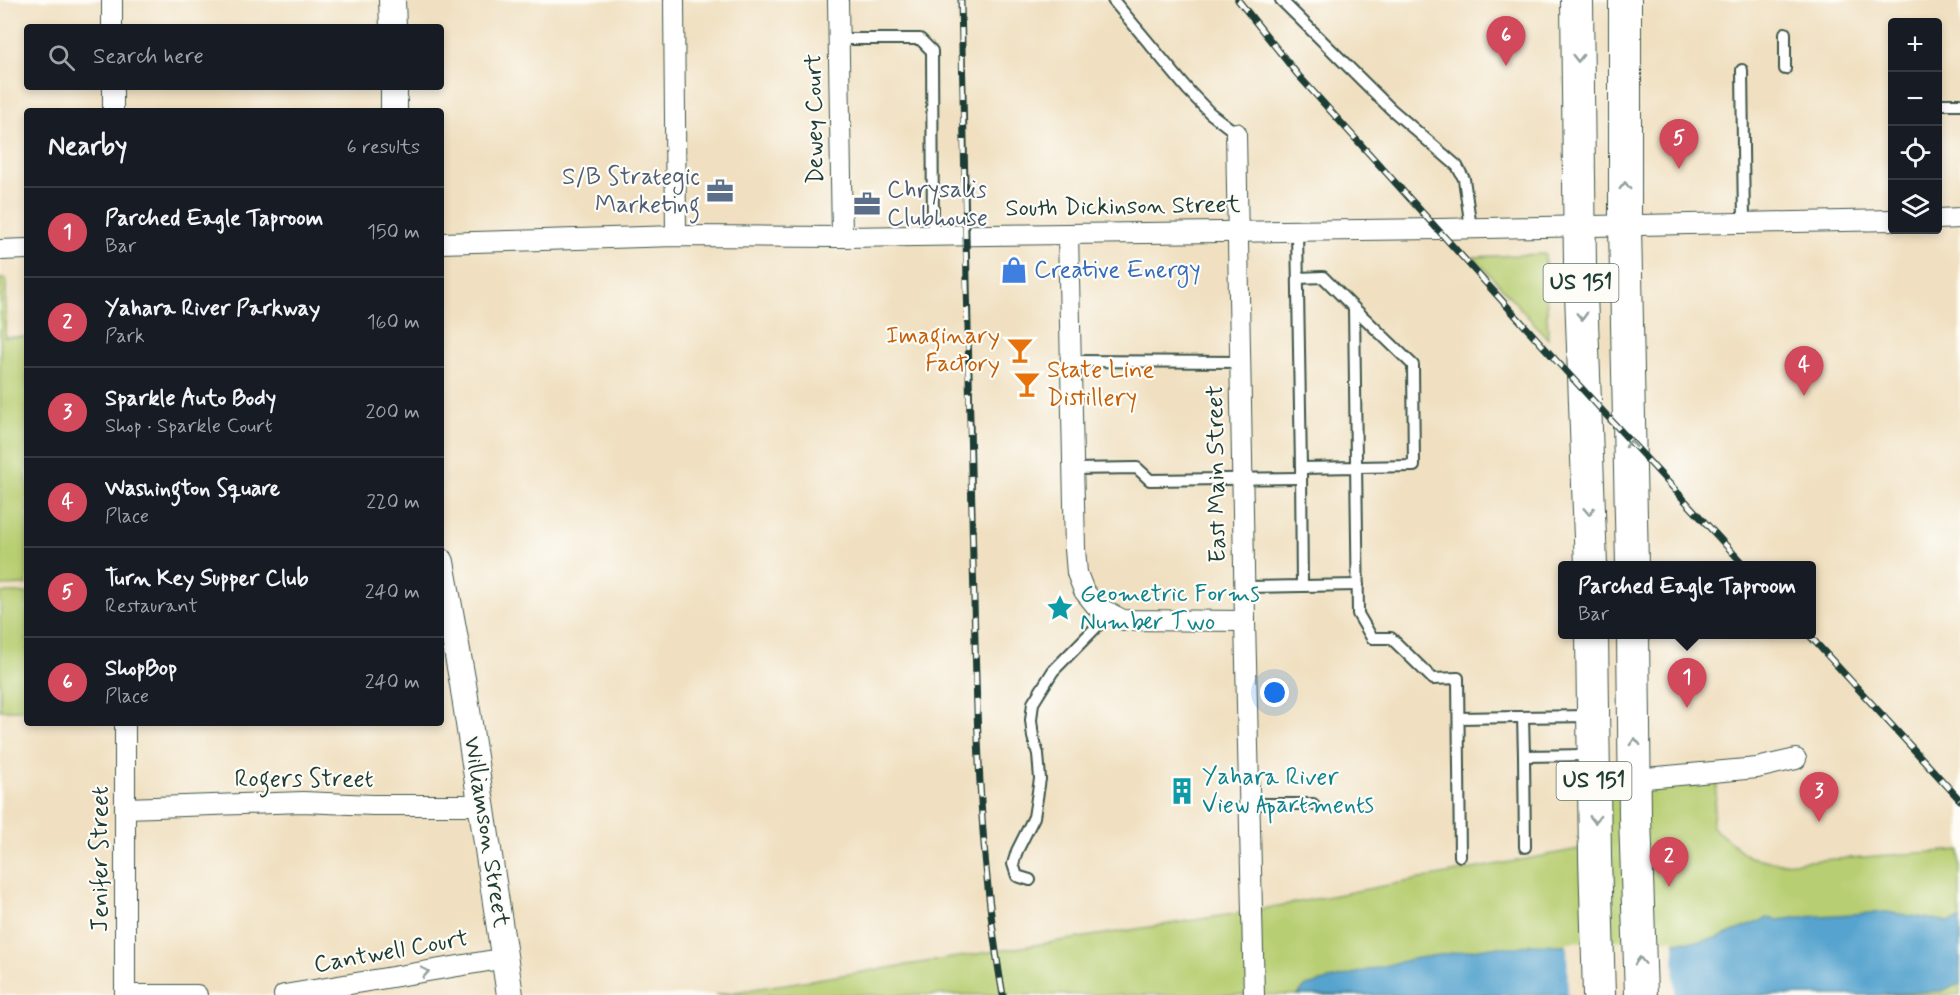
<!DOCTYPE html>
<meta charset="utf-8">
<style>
:root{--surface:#171b24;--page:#242831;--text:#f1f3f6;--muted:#9ea1a6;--line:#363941;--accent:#d1495b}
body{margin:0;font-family:Mynerve,sans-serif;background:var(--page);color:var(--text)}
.controls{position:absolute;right:18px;top:18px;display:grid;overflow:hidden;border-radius:6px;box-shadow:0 3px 9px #0003}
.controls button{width:54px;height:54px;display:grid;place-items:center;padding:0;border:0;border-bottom:2px solid var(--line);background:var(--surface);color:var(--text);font:30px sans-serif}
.you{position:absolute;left:1275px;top:693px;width:21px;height:21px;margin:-15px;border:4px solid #fff;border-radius:50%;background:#1a73e8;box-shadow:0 0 0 9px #1a73e833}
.badge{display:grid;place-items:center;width:39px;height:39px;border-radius:50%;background:var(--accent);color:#fff;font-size:20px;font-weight:700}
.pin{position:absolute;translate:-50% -50px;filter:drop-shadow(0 2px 3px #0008)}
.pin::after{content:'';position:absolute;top:32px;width:21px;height:18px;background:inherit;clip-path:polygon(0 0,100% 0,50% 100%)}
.popup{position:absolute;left:1558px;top:561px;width:258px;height:78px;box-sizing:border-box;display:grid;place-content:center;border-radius:6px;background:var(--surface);filter:drop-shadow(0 2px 4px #0005);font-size:20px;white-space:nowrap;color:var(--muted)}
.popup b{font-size:22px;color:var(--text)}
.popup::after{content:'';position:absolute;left:50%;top:100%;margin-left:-12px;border:12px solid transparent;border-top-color:var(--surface)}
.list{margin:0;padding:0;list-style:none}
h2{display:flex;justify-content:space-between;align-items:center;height:78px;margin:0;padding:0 24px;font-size:26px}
h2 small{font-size:20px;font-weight:400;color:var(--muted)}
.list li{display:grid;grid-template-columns:39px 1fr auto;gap:18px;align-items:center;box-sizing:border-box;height:90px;padding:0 24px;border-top:2px solid var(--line)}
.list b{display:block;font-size:22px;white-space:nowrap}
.list p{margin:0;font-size:20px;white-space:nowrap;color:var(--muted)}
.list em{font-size:20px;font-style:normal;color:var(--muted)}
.icon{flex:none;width:33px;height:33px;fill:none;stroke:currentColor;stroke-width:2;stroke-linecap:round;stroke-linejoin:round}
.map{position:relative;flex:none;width:1960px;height:995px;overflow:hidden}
.search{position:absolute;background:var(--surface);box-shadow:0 3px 9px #0003;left:24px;top:24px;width:420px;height:66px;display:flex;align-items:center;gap:15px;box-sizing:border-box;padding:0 21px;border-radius:6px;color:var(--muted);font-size:22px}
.panel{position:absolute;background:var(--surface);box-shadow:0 3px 9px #0003;left:24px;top:108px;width:420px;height:618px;border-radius:6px}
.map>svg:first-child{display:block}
.green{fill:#b8ce72;stroke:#6c8653;stroke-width:1.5}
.water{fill:#55a3ce;stroke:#3a7081;stroke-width:1.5}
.pier{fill:#f0e0c1}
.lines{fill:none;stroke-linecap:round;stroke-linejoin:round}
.service-casing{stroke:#3e5549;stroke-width:14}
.minor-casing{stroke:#3e5549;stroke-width:22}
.tertiary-casing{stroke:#3e5549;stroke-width:28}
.primary-casing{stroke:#3e5549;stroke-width:34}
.service{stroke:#fff;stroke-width:10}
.minor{stroke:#fff;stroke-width:20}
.tertiary{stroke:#fff;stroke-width:26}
.primary{stroke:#fff;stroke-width:32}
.rail-casing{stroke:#1f3d34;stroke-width:7}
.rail{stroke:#fdfcf7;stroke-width:4.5;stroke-dasharray:14;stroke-linecap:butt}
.oneway{stroke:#8f9e9a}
.labels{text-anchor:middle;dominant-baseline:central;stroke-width:4.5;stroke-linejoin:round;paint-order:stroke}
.shield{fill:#fdfcf7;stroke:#62766e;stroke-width:1.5}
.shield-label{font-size:22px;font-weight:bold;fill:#1f3d34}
.street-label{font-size:24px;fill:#1f3d34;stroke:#fdfcf7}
.service-label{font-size:24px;fill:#4e5e75;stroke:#fdfcf7;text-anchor:end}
.shop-label{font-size:24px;fill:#366cbe;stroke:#fdfcf7;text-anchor:start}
.food-label{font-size:24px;fill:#c56008;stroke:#fdfcf7;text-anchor:end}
.culture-label{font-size:24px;fill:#0d838f;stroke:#fdfcf7;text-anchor:start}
</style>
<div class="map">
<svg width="1960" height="995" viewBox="0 0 1960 995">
<rect width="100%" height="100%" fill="#fdfcf7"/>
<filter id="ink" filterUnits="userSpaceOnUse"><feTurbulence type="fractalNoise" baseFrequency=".0167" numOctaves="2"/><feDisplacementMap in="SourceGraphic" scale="12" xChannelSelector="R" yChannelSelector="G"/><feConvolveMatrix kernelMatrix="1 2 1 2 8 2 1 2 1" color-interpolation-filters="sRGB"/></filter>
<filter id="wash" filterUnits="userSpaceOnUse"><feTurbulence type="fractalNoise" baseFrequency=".008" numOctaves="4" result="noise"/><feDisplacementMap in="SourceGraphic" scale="24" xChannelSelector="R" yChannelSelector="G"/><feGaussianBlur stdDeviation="1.35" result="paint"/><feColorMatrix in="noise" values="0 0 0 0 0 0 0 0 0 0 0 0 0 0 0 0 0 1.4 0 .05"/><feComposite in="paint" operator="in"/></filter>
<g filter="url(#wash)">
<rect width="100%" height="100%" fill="#f0e0c1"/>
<g class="green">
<path d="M1545,254L1548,339L1474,257Z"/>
<path d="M0,279H6L5,337H27V585L0,586Z"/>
<rect x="0" y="593" width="27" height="117"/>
<path d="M1719,772L1712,827L1749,857L1780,863L1960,850V995H715L1252,911L1595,846L1594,785L1635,779Z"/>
</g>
<path class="water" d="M1887,912L1950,922L1960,919V984L1941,991L1873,995H1298L1306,986L1360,972L1412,959L1492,947H1517L1531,944L1562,945L1701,941L1717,938L1768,918L1777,920L1802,917Z"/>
<path class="pier" d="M1674,939L1675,995H1568L1567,942Z"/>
</g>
<g filter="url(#ink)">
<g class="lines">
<defs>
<g id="service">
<path d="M1113,0L1188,90L1210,113L1236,133"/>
<path d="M1281,0L1391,109L1457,166L1464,179L1471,228"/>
<path d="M1785,33V69"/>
<path d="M839,39H920L932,51L933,235"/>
<path d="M1742,70L1744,223"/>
<path d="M1938,104H1960"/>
<path d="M1297,231L1301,468L1414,466L1413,365L1354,308L1358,614L1372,638H1391L1433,679L1458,678L1460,856"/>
<path d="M1298,278L1323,277L1354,308"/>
<path d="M1071,361L1241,362"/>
<path d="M1073,469L1137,468L1150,480L1300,478"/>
<path d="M1302,586L1358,585"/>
<path d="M1244,587L1302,586L1301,471"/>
<path d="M1523,717L1524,756L1590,755"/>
<path d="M1459,718L1590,716"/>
<path d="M1524,756L1525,847"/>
<path d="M1249,804H1313"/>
<path d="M1030,880L1017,876L1013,864L1017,851L1034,817L1040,779L1038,754L1033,737L1031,720L1033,703L1053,671L1110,613"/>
</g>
<g id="minor">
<path d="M112,0V27"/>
<path d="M674,0L676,236"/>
<path d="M838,0L842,237"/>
<path d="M113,87V111"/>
<path d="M1236,133L1245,621L1254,995"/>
<path d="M1938,219L1960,218"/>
<path d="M1068,234L1075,549L1077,573L1084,591L1097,607L1123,620L1245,621"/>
<path d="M441,243L676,236L842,237L1438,229L1892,220"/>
<path d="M0,250L27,249"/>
<path d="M125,723V995"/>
<path d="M1635,779L1757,768L1796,759"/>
<path d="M126,808L303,802L373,805H482"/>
<path d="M127,995H197"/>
<path d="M284,995L506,958"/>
</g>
<g id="tertiary">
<path d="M392,0L393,27"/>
<path d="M394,87V111"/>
<path d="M441,562L463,684L510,995"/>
</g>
<g id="primary">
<path d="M1577,0L1580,266L1591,566"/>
<path d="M1625,0V226L1632,566"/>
<path d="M1592,634L1595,857L1599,995"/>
<path d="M1633,634L1635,817L1641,995"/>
</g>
</defs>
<use href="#service" class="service-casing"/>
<use href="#minor" class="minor-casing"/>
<use href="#tertiary" class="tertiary-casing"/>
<use href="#primary" class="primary-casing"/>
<use href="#service" class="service"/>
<use href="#minor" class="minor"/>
<use href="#tertiary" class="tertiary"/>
<use href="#primary" class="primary"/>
<defs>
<g id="rail">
<path d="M961,0C964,187 968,374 973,561C977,706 977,852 1003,995"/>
<path d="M1238,0L1298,75L1552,356L1745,566"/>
<path d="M1808,634L1960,800"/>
</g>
</defs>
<use href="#rail" class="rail-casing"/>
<use href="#rail" class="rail"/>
</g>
<defs><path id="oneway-chevron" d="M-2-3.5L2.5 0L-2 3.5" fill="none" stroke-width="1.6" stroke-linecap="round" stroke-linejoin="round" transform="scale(1.5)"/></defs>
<g class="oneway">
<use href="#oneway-chevron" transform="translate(1578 58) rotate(90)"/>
<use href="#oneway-chevron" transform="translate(1625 186) rotate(-90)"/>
<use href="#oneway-chevron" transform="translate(1582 316) rotate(88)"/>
<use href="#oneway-chevron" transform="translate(1631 444) rotate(-91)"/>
<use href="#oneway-chevron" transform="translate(1589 511) rotate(87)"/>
<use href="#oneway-chevron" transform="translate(1635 742) rotate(-91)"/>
<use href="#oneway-chevron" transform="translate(1595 819) rotate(89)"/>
<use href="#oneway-chevron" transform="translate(1640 961) rotate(-92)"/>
<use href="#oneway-chevron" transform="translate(425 972) rotate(-10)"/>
</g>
</g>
<defs>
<symbol id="office-bare" viewBox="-9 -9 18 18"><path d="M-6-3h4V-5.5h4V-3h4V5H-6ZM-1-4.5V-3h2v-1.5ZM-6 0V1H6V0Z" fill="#5c6f8a" stroke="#fdfcf7" stroke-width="2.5" paint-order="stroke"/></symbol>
<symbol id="shop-bare" viewBox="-9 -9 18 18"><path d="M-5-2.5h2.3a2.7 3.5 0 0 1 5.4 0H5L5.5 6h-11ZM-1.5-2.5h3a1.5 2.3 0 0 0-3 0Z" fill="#3f7fe0" stroke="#fdfcf7" stroke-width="2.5" paint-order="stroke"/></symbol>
<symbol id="bar-bare" viewBox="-9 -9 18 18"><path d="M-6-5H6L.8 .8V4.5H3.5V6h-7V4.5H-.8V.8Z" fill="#e8710a" stroke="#fdfcf7" stroke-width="2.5" paint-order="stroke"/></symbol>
<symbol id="sight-bare" viewBox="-9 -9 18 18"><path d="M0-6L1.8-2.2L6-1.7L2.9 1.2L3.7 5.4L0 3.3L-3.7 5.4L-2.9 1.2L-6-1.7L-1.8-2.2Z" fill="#0f9aa8" stroke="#fdfcf7" stroke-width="2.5" paint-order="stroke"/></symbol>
<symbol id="building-bare" viewBox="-9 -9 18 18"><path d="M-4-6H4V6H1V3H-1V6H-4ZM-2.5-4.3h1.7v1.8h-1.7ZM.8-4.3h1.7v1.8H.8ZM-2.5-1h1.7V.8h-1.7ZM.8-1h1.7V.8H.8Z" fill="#0f9aa8" stroke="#fdfcf7" stroke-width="2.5" paint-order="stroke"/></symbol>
</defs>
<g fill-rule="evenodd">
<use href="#office-bare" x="701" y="172" width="38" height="38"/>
<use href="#office-bare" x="848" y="185" width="38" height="38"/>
<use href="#shop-bare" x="995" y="251" width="38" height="38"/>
<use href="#bar-bare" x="1001" y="331" width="38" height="38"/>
<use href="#bar-bare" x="1008" y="365" width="38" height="38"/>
<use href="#sight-bare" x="1041" y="589" width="38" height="38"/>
<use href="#building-bare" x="1163" y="772" width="38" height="38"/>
</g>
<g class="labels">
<g class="shield">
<rect x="1543.5" y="264" width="75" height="38" rx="4.5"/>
<rect x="1556.5" y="762" width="75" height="38" rx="4.5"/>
</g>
<g class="shield-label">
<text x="1581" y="283">US 151</text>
<text x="1594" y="781">US 151</text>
</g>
<g class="street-label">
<text transform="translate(815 119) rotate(-91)">Dewey Court</text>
<text transform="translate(1123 207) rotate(-1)">South Dickinson Street</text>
<text transform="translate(1217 474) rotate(-91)">East Main Street</text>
<text x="304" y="779">Rogers Street</text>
<text transform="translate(486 832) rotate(81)">Williamson Street</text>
<text transform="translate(100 859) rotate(-90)">Jenifer Street</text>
<text transform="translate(391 952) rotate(-10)">Cantwell Court</text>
</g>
<g class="service-label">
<text x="700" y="177">S/B Strategic<tspan x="700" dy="28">Marketing</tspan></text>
<text x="887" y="190" text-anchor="start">Chrysalis<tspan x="887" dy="28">Clubhouse</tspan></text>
</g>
<g class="shop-label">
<text x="1034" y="270">Creative Energy</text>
</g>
<g class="food-label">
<text x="1000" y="336">Imaginary<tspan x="1000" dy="28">Factory</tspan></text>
<text x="1047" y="370" text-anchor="start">State Line<tspan x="1047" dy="28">Distillery</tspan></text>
</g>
<g class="culture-label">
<text x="1080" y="594">Geometric Forms<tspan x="1080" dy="28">Number Two</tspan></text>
<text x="1202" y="777">Yahara River<tspan x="1202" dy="28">View Apartments</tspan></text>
</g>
</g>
</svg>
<div class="controls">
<button>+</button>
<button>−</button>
<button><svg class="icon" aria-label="locate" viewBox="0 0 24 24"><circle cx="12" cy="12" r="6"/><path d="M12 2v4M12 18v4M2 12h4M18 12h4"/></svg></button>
<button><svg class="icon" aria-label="layers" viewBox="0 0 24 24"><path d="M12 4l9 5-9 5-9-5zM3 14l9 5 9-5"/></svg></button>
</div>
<div class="you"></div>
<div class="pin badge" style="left:1687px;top:708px">1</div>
<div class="popup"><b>Parched Eagle Taproom</b>Bar</div>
<div class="pin badge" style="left:1669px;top:887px">2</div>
<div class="pin badge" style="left:1819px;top:822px">3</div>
<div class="pin badge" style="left:1804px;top:396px">4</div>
<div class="pin badge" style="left:1679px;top:169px">5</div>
<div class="pin badge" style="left:1506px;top:66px">6</div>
<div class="search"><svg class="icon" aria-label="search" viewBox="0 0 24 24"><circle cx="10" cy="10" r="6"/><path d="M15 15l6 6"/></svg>Search here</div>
<section class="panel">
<h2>Nearby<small>6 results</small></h2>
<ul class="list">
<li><span class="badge">1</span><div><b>Parched Eagle Taproom</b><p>Bar</p></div><em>150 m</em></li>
<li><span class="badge">2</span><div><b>Yahara River Parkway</b><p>Park</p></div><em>160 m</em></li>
<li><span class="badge">3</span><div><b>Sparkle Auto Body</b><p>Shop · Sparkle Court</p></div><em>200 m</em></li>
<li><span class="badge">4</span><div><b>Washington Square</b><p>Place</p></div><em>220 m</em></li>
<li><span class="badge">5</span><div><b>Turn Key Supper Club</b><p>Restaurant</p></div><em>240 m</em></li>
<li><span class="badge">6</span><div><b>ShopBop</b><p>Place</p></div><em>240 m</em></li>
</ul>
</section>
</div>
